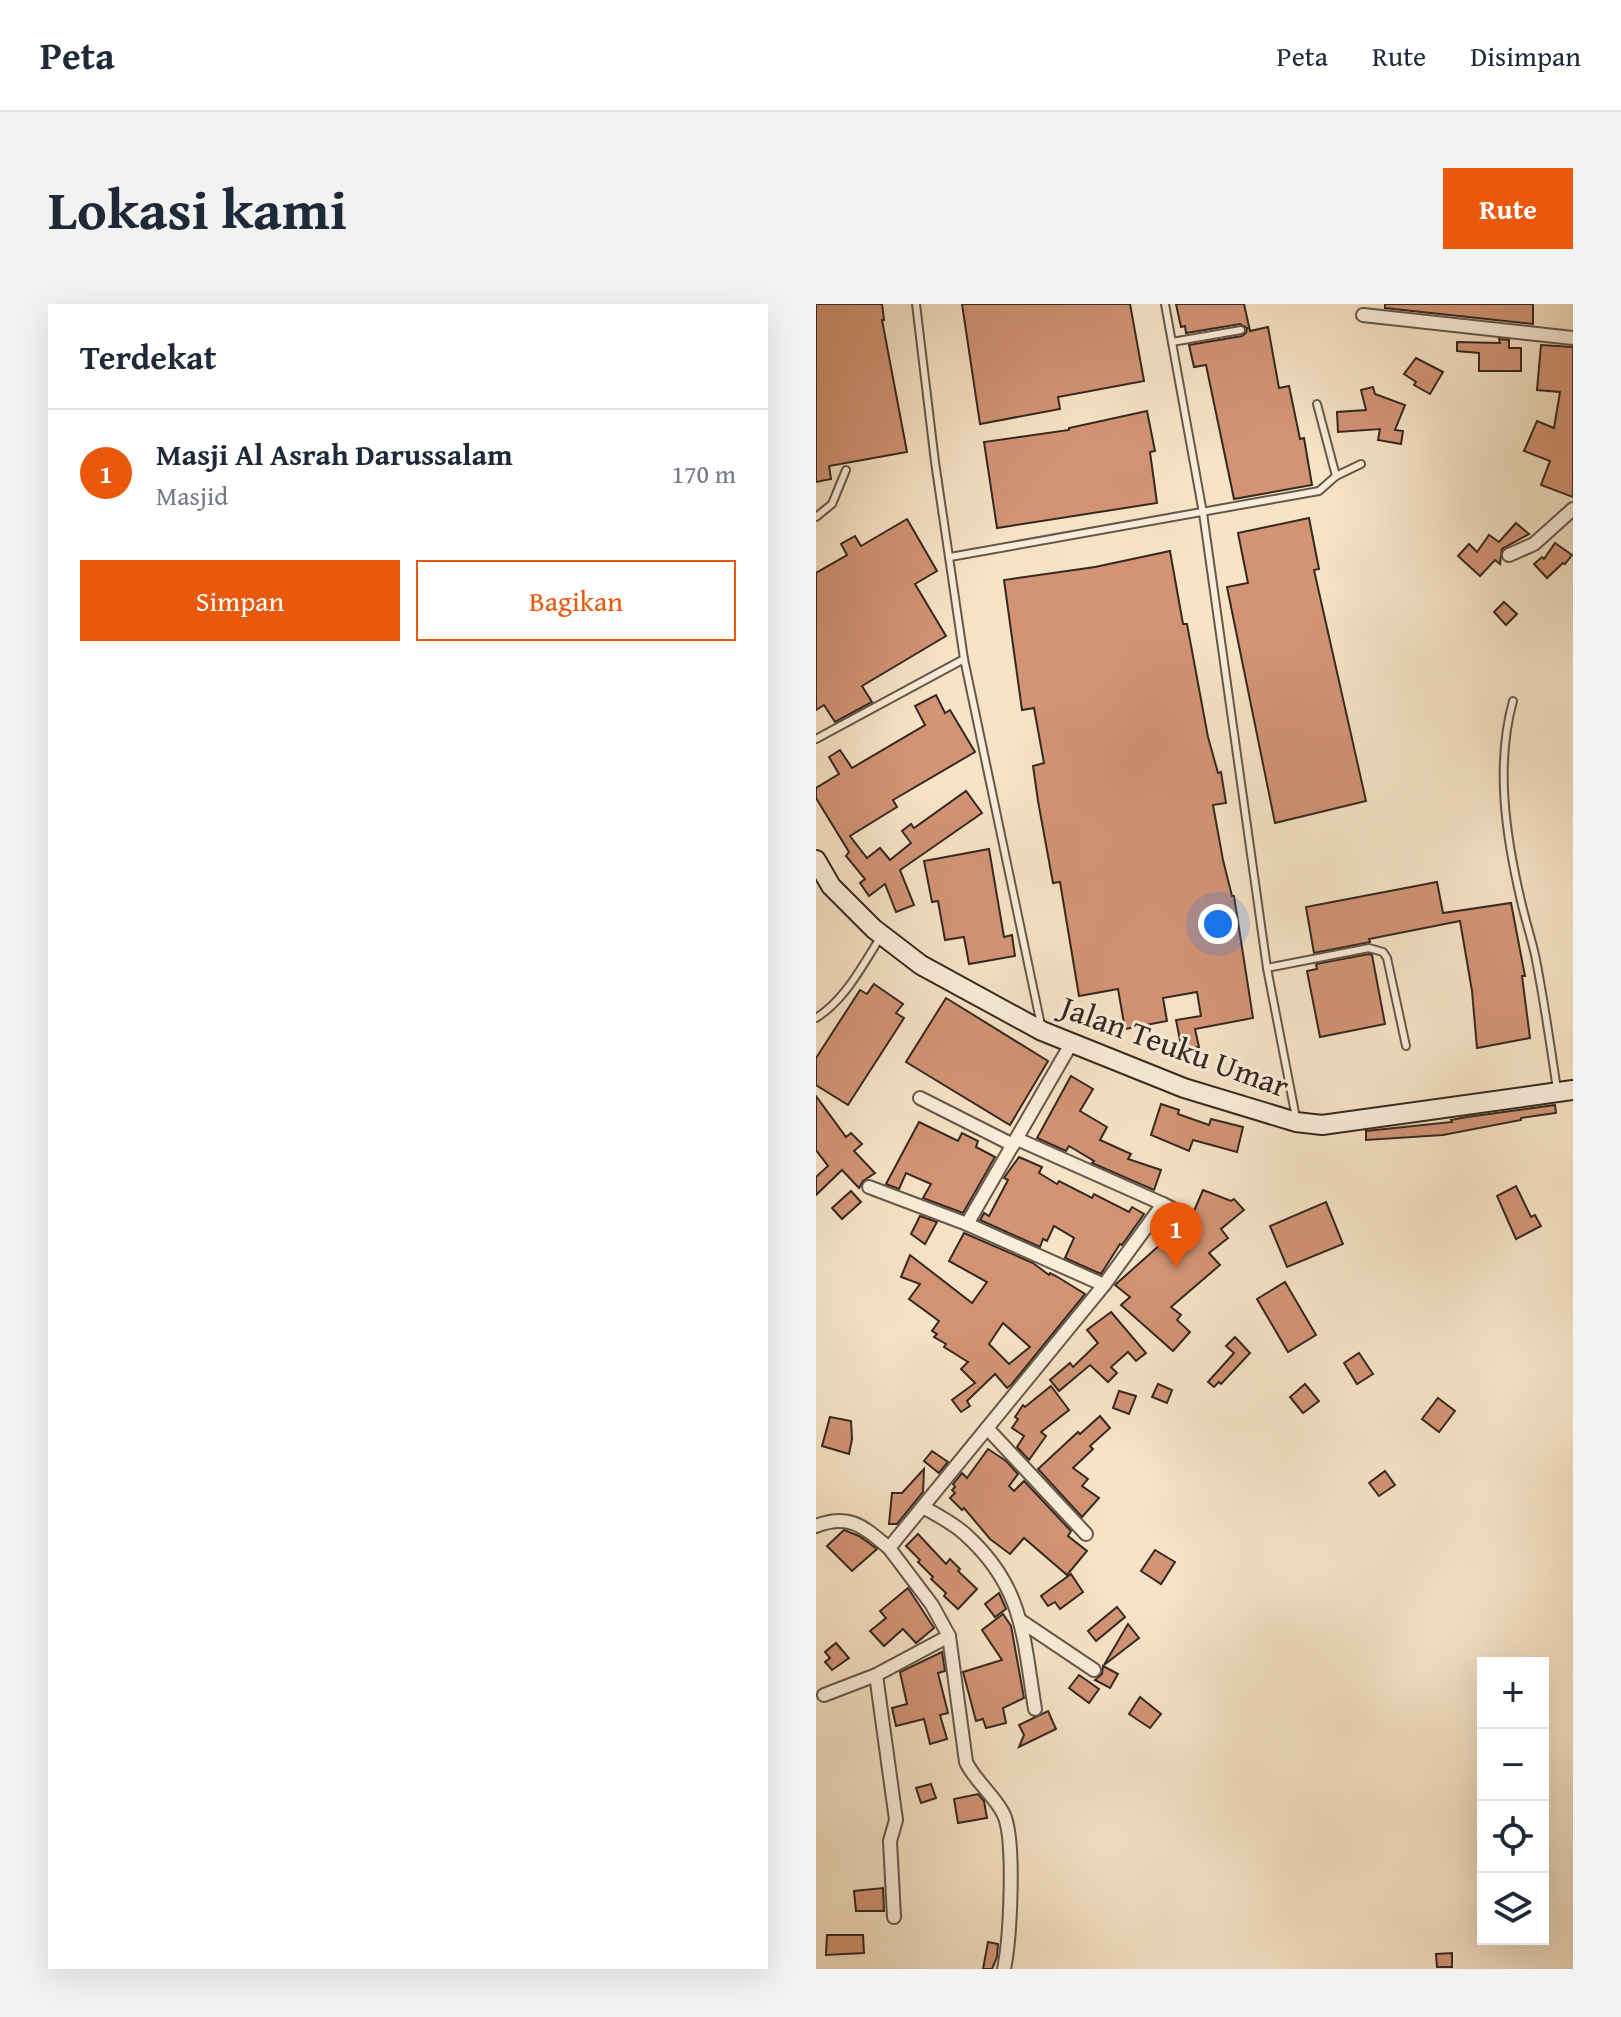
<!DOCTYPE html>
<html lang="id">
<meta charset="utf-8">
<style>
:root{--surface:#fff;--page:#f2f2f3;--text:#1f2937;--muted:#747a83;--line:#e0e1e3;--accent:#ea580c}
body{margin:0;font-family:"Gentium Book Plus",serif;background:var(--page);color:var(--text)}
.controls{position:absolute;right:24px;bottom:24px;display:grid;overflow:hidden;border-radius:0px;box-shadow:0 8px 32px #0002}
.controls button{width:72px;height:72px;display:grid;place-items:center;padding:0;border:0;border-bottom:2px solid var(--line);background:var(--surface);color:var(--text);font:40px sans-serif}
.you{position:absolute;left:402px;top:620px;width:28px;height:28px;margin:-20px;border:6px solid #fff;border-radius:50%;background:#1a73e8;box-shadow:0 0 0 12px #1a73e833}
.badge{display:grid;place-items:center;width:52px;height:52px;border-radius:50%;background:var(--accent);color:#fff;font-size:26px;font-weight:700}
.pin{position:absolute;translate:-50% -66px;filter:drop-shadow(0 2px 4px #0008)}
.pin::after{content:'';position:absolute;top:42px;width:28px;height:24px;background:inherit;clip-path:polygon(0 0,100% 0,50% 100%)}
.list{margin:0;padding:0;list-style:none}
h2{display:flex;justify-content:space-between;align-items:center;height:104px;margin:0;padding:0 32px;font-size:34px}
h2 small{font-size:26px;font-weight:400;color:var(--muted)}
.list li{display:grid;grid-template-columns:52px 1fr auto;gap:24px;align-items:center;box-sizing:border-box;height:128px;padding:0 32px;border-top:2px solid var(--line)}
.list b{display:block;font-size:30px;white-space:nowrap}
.list p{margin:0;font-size:26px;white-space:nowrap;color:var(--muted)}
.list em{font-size:26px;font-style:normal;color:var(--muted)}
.actions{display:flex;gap:16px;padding:24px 32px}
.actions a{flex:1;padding:18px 0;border:2px solid var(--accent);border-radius:0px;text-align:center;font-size:28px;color:var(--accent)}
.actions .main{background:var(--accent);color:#fff}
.icon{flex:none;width:44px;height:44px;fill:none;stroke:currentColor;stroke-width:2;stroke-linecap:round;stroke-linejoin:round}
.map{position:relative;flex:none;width:757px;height:1665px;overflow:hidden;border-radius:0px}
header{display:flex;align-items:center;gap:48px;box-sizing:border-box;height:112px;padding:0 40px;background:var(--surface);border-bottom:2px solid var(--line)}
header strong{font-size:38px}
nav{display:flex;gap:44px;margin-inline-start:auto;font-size:28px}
.intro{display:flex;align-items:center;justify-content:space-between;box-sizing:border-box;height:192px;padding:0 48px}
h1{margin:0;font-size:56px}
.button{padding:20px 36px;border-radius:0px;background:var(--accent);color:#fff;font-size:28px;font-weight:700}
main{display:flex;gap:48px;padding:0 48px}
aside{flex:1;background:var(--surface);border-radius:0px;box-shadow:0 8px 32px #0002}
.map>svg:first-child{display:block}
.building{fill:#d39476;stroke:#342920;stroke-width:2;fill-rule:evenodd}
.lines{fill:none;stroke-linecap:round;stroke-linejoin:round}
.lane-casing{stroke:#65584a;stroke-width:10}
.street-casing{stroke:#65584a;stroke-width:16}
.secondary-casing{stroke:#342920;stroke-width:22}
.lane{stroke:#faedda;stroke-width:6}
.street{stroke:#faedda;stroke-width:12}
.secondary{stroke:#faedda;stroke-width:18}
.labels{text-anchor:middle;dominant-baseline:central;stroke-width:6;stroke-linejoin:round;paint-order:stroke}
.street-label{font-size:32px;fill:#342920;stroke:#faedda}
</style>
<header>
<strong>Peta</strong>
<nav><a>Peta</a><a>Rute</a><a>Disimpan</a></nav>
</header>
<div class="intro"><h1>Lokasi kami</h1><a class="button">Rute</a></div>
<main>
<aside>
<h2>Terdekat<small></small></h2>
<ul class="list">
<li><span class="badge">1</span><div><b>Masji Al Asrah Darussalam</b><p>Masjid</p></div><em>170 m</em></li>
</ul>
<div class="actions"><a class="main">Simpan</a><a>Bagikan</a></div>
</aside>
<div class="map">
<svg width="757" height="1665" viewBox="0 0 757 1665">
<rect width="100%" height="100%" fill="#f7e3c6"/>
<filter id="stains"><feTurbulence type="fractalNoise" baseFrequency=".0025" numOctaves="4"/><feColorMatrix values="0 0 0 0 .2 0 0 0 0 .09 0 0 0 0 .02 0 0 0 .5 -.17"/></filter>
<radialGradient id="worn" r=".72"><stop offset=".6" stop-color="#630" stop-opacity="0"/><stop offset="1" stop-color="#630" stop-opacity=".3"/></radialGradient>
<g class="building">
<path d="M0,0H66L68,16H66L91,148L13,162L15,175L0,178Z"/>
<path d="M146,0H314L328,77L242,93L244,105L164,120Z"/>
<path d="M360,0H428L434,27L452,23L463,84L473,82L484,135L488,134L496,181L418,195L390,61L378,63L373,41L426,32L430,29L431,24L424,20L370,29L369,22L365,23Z"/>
<path d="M569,0H717V20L569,4Z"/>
<path d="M683,35L693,36V44H705V67H663V49L641,47V38L684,39Z"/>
<path d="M725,41L757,43V193L725,181L734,157L708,147L721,117L738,124L744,88L721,86Z"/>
<path d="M600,54L627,68L614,90L598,81L600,78L588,70Z"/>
<path d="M557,83L559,90L589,101L579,126L587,127L585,140L562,136L564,125L522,128L521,108L550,106L545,86Z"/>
<path d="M331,107L339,147L334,148L341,199L181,224L168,138L253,126V124Z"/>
<path d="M493,214L503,265L498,266L550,497L459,519L411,283L432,279L422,229Z"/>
<path d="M91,215L121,267L99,280L130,332L46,382L56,398L19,418L8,401L0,406V269L31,251L25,240L39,232L45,242Z"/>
<path d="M700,219L713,230L686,245L684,260L679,256L664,272L642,252L653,240L661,248L673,231L683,238Z"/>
<path d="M739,239L756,251L749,260L747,259L731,274L718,260L726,253L728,255Z"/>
<path d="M354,247L367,320H371L392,433L402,469L405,468L410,499L397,501L407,556L416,592H418L437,714L379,725L383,743L366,746L360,716L385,712L381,688L347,694L351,717L309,725L302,685L263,692L244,578L237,579L222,497L217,462L228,459L218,404L206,406L188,276L279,263Z"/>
<path d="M688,298L701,310L690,321L678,308Z"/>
<path d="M120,391L129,409L134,406L159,448L77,496L81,503L34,532L51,554L64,544L74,556L95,539L86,527L95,520L98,524L150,487L166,509L84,566L98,601L80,608L69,580L53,592L44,579L49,575L30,552L33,548L0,494V484L23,470L13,453L24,446L36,464L109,421L99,402Z"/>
<path d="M173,545L188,633L196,631L199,652L153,660L148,633L129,636L122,597L116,598L108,557Z"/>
<path d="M621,578L627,609L695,599L709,672H706L714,734L661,744L656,687L644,617L553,635L554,638L498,649L490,603Z"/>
<path d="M553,650L556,651L569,720L504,733L491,667L501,665L500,660Z"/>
<path d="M58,680L87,700L80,709L88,714L32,801L0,781V754L44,686L51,690Z"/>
<path d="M130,694L232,757L194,821L90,758Z"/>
<path d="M255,772L277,785L264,807L291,823L284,836L315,850L312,855L345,866L338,886L276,859L278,857L253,842L250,847L221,834Z"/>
<path d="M0,792L30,833L35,829L46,840L38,847L59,869L47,877L43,884L26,866L0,891V873L12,862L0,846Z"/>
<path d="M345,800L363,806L362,810L393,821L395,815L427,823L421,848L377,836L373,847L335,831Z"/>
<path d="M739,801L740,809L705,814V816L627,831L550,836V827L636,818L635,816L651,813Z"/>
<path d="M103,818L142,837L146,829L162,837L160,843L179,853L147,909L107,894L115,880L90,869L83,885L70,880Z"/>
<path d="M203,853L226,863L223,869L241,880L243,877L276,894L278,890L313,908L316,903L328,910L306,941L304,940L285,970L249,954L258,934L238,922L231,937L227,935L224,943L164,916L168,909L173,912L192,876L188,874Z"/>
<path d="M700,882L715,913L719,911L725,922L700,935L681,892Z"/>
<path d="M387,886L415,897L418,895L428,906L405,925L412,934L393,949L404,961L355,1003L365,1011L361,1016L374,1028L357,1047L305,1001L314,993L299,981L365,922L371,927L379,915L378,907Z"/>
<path d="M35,887L45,898L26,915L16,904Z"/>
<path d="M510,898L527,940L471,963L454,922Z"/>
<path d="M104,912L121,918L109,940L95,930Z"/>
<path d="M148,929L217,959L233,971L234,969L240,972L269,990L195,1081L191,1084L179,1070L151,1097L154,1102L145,1108L136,1096L159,1079L145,1065L152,1058L128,1043L130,1040L118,1033L121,1030L116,1027L123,1017L93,995L104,980L85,973L94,951L156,999L171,978L133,957ZM187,1019L214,1043L193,1060L173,1040Z"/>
<path d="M469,978L500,1031L472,1048L441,995Z"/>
<path d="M295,1008L330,1049L320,1057L312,1048L295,1063L301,1069L292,1078L274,1061L243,1087L234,1076L254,1059L257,1063L282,1039L271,1026Z"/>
<path d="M419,1033L434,1049L405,1080L403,1078L398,1083L392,1078L418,1049L410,1042Z"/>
<path d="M543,1049L557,1070L541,1080L528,1059Z"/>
<path d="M342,1080L356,1086L351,1099L336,1093Z"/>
<path d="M489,1080L503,1097L487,1109L474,1093Z"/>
<path d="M235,1082L253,1106L225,1128L230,1132L213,1156L201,1143L208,1132L196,1124L202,1115L199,1113L207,1101L209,1103Z"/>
<path d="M303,1087L320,1092L313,1110L297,1104Z"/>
<path d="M622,1094L639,1107L623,1128L606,1115Z"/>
<path d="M284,1112L294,1124L274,1142L277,1145L257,1164L272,1175L266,1182L283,1194L266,1213L222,1165L262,1128L264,1130Z"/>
<path d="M14,1113L35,1117L36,1135L33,1150L6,1142Z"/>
<path d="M172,1145L190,1157L202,1170L193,1182L198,1187L208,1177L255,1227L252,1232L271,1247L251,1271L208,1234L194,1250L174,1235L148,1204L146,1206L134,1194L139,1189L136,1186L139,1183L137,1180L146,1169L151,1174Z"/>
<path d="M116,1147L132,1158L123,1169L108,1157Z"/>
<path d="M108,1165L107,1188L81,1220H73L76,1189H86Z"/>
<path d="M569,1167L579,1181L563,1192L553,1179Z"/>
<path d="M28,1226L43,1232L61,1245L36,1267L11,1242Z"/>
<path d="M102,1230L130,1260L134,1255L144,1265L142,1267L161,1285L142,1305L128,1292L130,1289L115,1275L117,1273L102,1258L104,1256L90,1242Z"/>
<path d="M339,1246L359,1258L345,1280L325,1267Z"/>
<path d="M255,1270L267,1288L244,1305L239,1298L232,1302L225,1292Z"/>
<path d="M92,1284L118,1324L100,1339L87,1325L68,1342L54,1327L70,1314L64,1307Z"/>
<path d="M183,1289L190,1305L179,1313L169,1300Z"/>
<path d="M301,1303L309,1313L280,1337L272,1327Z"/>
<path d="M187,1310L195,1322L208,1394L187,1404L190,1419L170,1424L167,1415L160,1417L147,1368L186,1356L166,1326Z"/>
<path d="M312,1320L323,1334L288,1361Z"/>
<path d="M20,1339L33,1354L16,1366L9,1358L14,1354L9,1348Z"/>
<path d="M126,1348L129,1367L122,1369L132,1409L124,1411L131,1435L114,1440L108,1415L80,1422L76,1404L91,1400L84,1368Z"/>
<path d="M287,1362L302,1370L294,1384L279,1376L286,1370Z"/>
<path d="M263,1371L283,1385L273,1399L253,1384Z"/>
<path d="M324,1393L345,1410L334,1424L313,1410Z"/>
<path d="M232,1407L240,1425L203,1443L208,1431L203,1421Z"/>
<path d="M115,1480L120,1494L105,1499L100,1484Z"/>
<path d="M162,1490L168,1497L171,1514L142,1519L138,1495Z"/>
<path d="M67,1584L68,1607H40L38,1587Z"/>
<path d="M11,1631H47L48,1649L10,1651Z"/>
<path d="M172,1638L182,1640L181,1653L176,1665H167Z"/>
<path d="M636,1649V1663H621L620,1650Z"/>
</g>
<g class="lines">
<defs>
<g id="lane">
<path d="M100,0L119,158L148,355L225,721"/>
<path d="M349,0L387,209L451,664L480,814"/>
<path d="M356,38L425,26"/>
<path d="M501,100L520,172"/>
<path d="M0,213L16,200L30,166"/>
<path d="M134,253L503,187L520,172L545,160"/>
<path d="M697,397C679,462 690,533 705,597C709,615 715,633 719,651C728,695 734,740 741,785"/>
<path d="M0,435L148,355"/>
<path d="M451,664L553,644L567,648L571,654L590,742"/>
<path d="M0,714C29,696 46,662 64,634"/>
</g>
<g id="street">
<path d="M547,11L757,34"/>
<path d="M693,251L718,240L757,205"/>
<path d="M104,794L197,841"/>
<path d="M201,835L347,900L288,981"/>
<path d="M53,883L151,920"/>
<path d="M347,900L371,912"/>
<path d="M171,1124L270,1230"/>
<path d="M107,1203C121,1211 137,1219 149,1230C208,1283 207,1332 219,1405"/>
<path d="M0,1222C34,1209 48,1223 73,1244"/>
<path d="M205,1317L278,1366"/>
<path d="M60,1371L80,1516L74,1537L78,1613"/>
<path d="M8,1391L60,1371L133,1332"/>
<path d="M188,1665C194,1636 200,1533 187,1509C177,1490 159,1477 150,1458L133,1332L116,1301L73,1244L288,981L151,920L255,740"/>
</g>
<path id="secondary" d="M0,556L15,582L58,625L105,661L226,727L368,784L480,818L506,821L757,786"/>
</defs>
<use href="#lane" class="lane-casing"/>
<use href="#street" class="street-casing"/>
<use href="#secondary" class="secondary-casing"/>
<use href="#lane" class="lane"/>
<use href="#street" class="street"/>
<use href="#secondary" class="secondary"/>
</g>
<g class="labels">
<g class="street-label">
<text transform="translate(359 742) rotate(20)">Jalan Teuku Umar</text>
</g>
</g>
<rect width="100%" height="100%" filter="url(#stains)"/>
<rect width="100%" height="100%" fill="url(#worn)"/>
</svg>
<div class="controls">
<button>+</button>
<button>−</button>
<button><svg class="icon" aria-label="locate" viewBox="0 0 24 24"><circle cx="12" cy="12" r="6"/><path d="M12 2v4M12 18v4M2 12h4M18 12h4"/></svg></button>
<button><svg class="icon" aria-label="layers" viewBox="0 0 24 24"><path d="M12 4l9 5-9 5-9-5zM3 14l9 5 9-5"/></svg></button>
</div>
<div class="you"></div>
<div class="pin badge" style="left:360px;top:964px">1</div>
</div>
</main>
